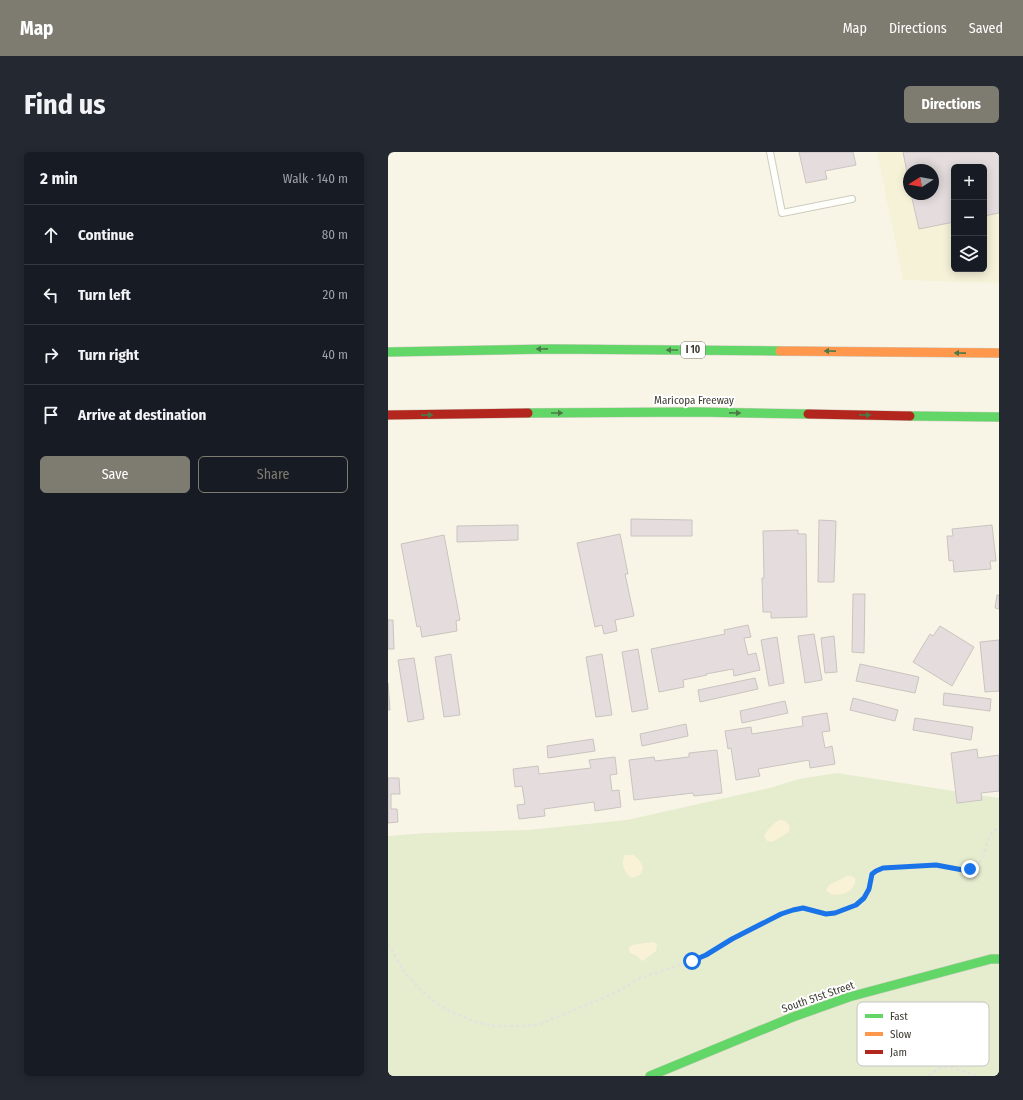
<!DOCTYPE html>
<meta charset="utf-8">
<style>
:root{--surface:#171b24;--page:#242831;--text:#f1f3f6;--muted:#9ea1a6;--line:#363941;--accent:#7e7c70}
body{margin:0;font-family:"Fira Sans Condensed",sans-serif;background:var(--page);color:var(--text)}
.controls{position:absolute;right:12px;top:12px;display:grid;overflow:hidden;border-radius:6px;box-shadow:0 2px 10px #0003}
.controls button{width:36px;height:36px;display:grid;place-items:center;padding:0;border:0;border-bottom:1px solid var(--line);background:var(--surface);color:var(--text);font:20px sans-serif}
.compass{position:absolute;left:515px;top:12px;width:36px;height:36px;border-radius:50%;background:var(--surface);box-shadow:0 2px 10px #0003;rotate:259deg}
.stop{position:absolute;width:12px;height:12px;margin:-9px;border:3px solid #1a73e8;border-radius:50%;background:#fff}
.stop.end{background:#1a73e8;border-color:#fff;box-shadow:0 1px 4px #0008}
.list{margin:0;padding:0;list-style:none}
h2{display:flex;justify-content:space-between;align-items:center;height:52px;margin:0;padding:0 16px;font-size:17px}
h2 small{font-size:13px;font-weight:400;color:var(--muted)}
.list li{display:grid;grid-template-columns:26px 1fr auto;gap:12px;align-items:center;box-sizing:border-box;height:60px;padding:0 16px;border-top:1px solid var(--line)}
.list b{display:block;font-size:15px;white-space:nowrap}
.list em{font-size:13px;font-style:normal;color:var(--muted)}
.actions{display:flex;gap:8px;padding:12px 16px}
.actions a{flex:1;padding:9px 0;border:1px solid var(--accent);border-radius:6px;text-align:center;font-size:14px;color:var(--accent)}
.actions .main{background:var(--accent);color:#fff}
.icon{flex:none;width:22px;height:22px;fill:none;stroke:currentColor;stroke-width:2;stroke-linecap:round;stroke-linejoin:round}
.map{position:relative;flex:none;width:611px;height:924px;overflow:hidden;border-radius:6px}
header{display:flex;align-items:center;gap:24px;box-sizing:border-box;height:56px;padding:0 20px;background:var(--accent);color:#fff}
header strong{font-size:19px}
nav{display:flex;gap:22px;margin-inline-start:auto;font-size:14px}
.intro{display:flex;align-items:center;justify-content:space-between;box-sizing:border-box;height:96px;padding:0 24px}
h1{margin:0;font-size:28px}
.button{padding:10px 18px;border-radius:6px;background:var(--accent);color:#fff;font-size:14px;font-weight:700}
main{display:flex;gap:24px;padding:0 24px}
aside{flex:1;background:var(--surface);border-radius:6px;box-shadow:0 2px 10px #0003}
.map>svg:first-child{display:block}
.built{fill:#f6f2d8;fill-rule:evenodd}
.green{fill:#e6ecce}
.sand{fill:#f9f2d7}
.building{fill:#e5dddd;stroke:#c9c4c0}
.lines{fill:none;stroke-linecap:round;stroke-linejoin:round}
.lane-casing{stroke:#ceccc0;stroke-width:8}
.fast-casing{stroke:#ceccc0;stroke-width:10}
.slow-casing{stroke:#ceccc0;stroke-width:10}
.jam-casing{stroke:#ceccc0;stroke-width:10}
.path{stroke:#e4e2de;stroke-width:2.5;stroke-dasharray:3 3;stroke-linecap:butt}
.lane{stroke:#fefefb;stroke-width:6}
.fast{stroke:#63d668;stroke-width:9}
.slow{stroke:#ff974d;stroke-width:9}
.jam{stroke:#b3261e;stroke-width:9}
.oneway{fill:#4c7947}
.route{stroke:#1a73e8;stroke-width:5}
.labels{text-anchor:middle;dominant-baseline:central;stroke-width:4;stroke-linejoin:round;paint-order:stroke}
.shield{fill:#fff;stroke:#77766f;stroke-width:1}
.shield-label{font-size:10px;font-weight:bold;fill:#3d3b31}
.street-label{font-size:11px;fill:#3d3b31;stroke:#fff}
.key{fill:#fff;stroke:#c5c4c1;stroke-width:1}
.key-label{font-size:11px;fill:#3d3b31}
</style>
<header>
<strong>Map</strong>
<nav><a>Map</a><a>Directions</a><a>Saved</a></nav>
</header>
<div class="intro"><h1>Find us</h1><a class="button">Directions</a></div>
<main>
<aside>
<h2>2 min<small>Walk · 140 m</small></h2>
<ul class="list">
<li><svg class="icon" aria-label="ahead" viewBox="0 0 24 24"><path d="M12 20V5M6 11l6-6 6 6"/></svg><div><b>Continue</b></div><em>80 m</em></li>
<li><svg class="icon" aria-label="left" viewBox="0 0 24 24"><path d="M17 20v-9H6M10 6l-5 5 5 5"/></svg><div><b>Turn left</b></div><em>20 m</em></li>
<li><svg class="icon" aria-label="right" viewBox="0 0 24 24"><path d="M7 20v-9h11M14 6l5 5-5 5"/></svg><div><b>Turn right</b></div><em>40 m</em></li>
<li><svg class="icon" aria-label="arrive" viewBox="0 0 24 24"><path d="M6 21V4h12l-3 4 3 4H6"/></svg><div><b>Arrive at destination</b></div></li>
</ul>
<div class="actions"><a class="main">Save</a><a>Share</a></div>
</aside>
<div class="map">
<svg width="611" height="924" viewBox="0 0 611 924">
<rect width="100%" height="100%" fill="#f8f5e6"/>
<path class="built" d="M489,0H611V131L515,128ZM566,15H596V117H566ZM521,18H545V42H521Z"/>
<path class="green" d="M449,621L611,646V924H0V684L40,681L140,678L239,668L382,636L411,627Z"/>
<g class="sand">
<path d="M392,668C399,668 403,673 401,680L384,690L379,689L376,685C378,679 386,670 392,668Z"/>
<path d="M237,703H246C256,712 260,722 244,726C236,722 232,710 237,703Z"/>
<path d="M459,724H463L467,726C470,740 446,749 438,738L441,733Z"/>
<path d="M263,790L268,791L269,794L268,799L256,808L254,809L249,804L242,801L241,795C247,791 256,792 263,790Z"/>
</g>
<g class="building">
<path d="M411,0H465L468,13L437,19L439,27L418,31Z"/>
<path d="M515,0H611V61L596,64V15H566V70L531,77L523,42H545V18H521V30Z"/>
<path d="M243,367L304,368V384H243Z"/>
<path d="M431,368L448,369L446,430H430Z"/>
<path d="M130,373V388L69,390V374Z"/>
<path d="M604,373L608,409H602L603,417L566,420L565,408L561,409L559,384H565L564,377Z"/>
<path d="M410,378V382H418L419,465L383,466V460H375L374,426H376L375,379Z"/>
<path d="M232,382L240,422H237L246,464L227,468L229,479L216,482L214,473L207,475L189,391Z"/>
<path d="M56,383L72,468L68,469L69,479L34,485L32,474L29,475L13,392Z"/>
<path d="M465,442H477L476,501L464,500Z"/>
<path d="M609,443H611V457L607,456Z"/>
<path d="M0,468H5L6,497H0Z"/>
<path d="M360,473L363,485L356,486L360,503L368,501L372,518L346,524L345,517L318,522L319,523L295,528L296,535L271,540L263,497L337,482L336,478Z"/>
<path d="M552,474L586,495L564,534L525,510L542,482L545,484Z"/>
<path d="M426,482L434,528L417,531L410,484Z"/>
<path d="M446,484L449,520L437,521L433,486Z"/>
<path d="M389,485L396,531L381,534L373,488Z"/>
<path d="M611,488V539L597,540L592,490Z"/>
<path d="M250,497L260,557L244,560L234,500Z"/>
<path d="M63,502L72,563L56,565L47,505Z"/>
<path d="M214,502L224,563L208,565L198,505Z"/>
<path d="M26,506L36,567L20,570L10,508Z"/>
<path d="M472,512L531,525L527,541L468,529Z"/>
<path d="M367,526L370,537L312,550L310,538Z"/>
<path d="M0,531L2,558H0Z"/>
<path d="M556,541L603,547L602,559L555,553Z"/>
<path d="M465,546L510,558L507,569L462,558Z"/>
<path d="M397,549L400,561L354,571L352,559Z"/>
<path d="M439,561L442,579L434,580L437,596L444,594L447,612L422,616L421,608L370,617L372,624L348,628L343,596L340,597L337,579L363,575L364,582L415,574L414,565Z"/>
<path d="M527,566L585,575L583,588L525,578Z"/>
<path d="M298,572L300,584L254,594L252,582Z"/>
<path d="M205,587L207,599L160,606L159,594Z"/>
<path d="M589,597L590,606L611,603V639L593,641L594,648L569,651L563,601Z"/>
<path d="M329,598L334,641L306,644L305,641L246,648L241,608L266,605L267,609L301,605V601Z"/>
<path d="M227,605L229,622L222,623L224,639L231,638L233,655L207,659L206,650L156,657L157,664L131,667L129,653L137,652L134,634L127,635L125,617L150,614L151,622L203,616L201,608Z"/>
<path d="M0,626H11L12,642H3V657H9L10,670L0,671Z"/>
</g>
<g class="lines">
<defs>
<path id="lane" d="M382,0L394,61L464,47"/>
<g id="fast">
<path d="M0,200L164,197L392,199"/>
<path d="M140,261L308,260L420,262"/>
<path d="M522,264L611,265"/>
<path d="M262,924L405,865L461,845L603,807H611"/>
</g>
<path id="slow" d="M392,199L611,201"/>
<g id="jam">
<path d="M420,262L522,264"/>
<path d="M0,263L140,261"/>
</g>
</defs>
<use href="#lane" class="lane-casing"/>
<use href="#fast" class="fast-casing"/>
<use href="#slow" class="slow-casing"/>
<use href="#jam" class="jam-casing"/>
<g class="path">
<path d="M0,792L17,821L32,837L46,850L61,859L88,870L106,874H134L150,873L229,840L252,826L304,809L318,803L344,787L393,762L405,758L415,756L438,761H447L458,758L468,753L476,746L481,737L484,722L488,719L495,716C512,715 530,712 547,713C558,713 570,720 581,717C585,717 589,714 591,711C602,700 593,688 611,675"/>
<path d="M541,924C557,907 572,920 590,924"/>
</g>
<use href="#lane" class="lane"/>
<use href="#fast" class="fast"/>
<use href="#slow" class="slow"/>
<use href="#jam" class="jam"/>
</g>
<defs><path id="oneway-solid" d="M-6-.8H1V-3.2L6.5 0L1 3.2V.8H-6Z"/></defs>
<g class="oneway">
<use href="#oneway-solid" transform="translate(154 197) rotate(179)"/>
<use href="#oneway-solid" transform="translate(284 198) rotate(-180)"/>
<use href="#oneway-solid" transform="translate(442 199) rotate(-179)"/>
<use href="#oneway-solid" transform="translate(572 201) rotate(-179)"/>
<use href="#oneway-solid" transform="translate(169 261)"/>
<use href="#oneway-solid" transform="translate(347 261) rotate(1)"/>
<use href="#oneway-solid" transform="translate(39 263) rotate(-1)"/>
<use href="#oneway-solid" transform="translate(477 263) rotate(1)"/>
</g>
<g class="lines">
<path class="route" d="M304,809L318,803L344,787L393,762L405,758L415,756L438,762L447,761L468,753L476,746L481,737L484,722L488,719L495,716L548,713L575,718L582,717"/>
</g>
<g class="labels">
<rect class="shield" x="293" y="190" width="24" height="16" rx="3"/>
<g class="shield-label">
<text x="305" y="198">I 10</text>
</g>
<g class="street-label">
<text x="306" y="248">Maricopa Freeway</text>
<text transform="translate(430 845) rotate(-19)">South 51st Street</text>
</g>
</g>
<rect x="469" y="850" width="132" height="64" rx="6" class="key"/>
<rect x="477" y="862" width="18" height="4" fill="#63d668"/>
<rect x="477" y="880" width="18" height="4" fill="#ff974d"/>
<rect x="477" y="898" width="18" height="4" fill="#b3261e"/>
<g class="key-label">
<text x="502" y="868">Fast</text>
<text x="502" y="886">Slow</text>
<text x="502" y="904">Jam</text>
</g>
</svg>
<div class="controls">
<button>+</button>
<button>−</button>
<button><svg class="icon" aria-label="layers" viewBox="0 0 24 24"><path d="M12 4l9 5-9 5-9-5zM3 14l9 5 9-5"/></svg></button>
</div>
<svg class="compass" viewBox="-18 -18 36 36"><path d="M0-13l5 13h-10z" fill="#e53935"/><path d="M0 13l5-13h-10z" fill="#9ea1a6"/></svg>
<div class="stop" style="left:304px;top:809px"></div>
<div class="stop end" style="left:582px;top:717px"></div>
</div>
</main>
